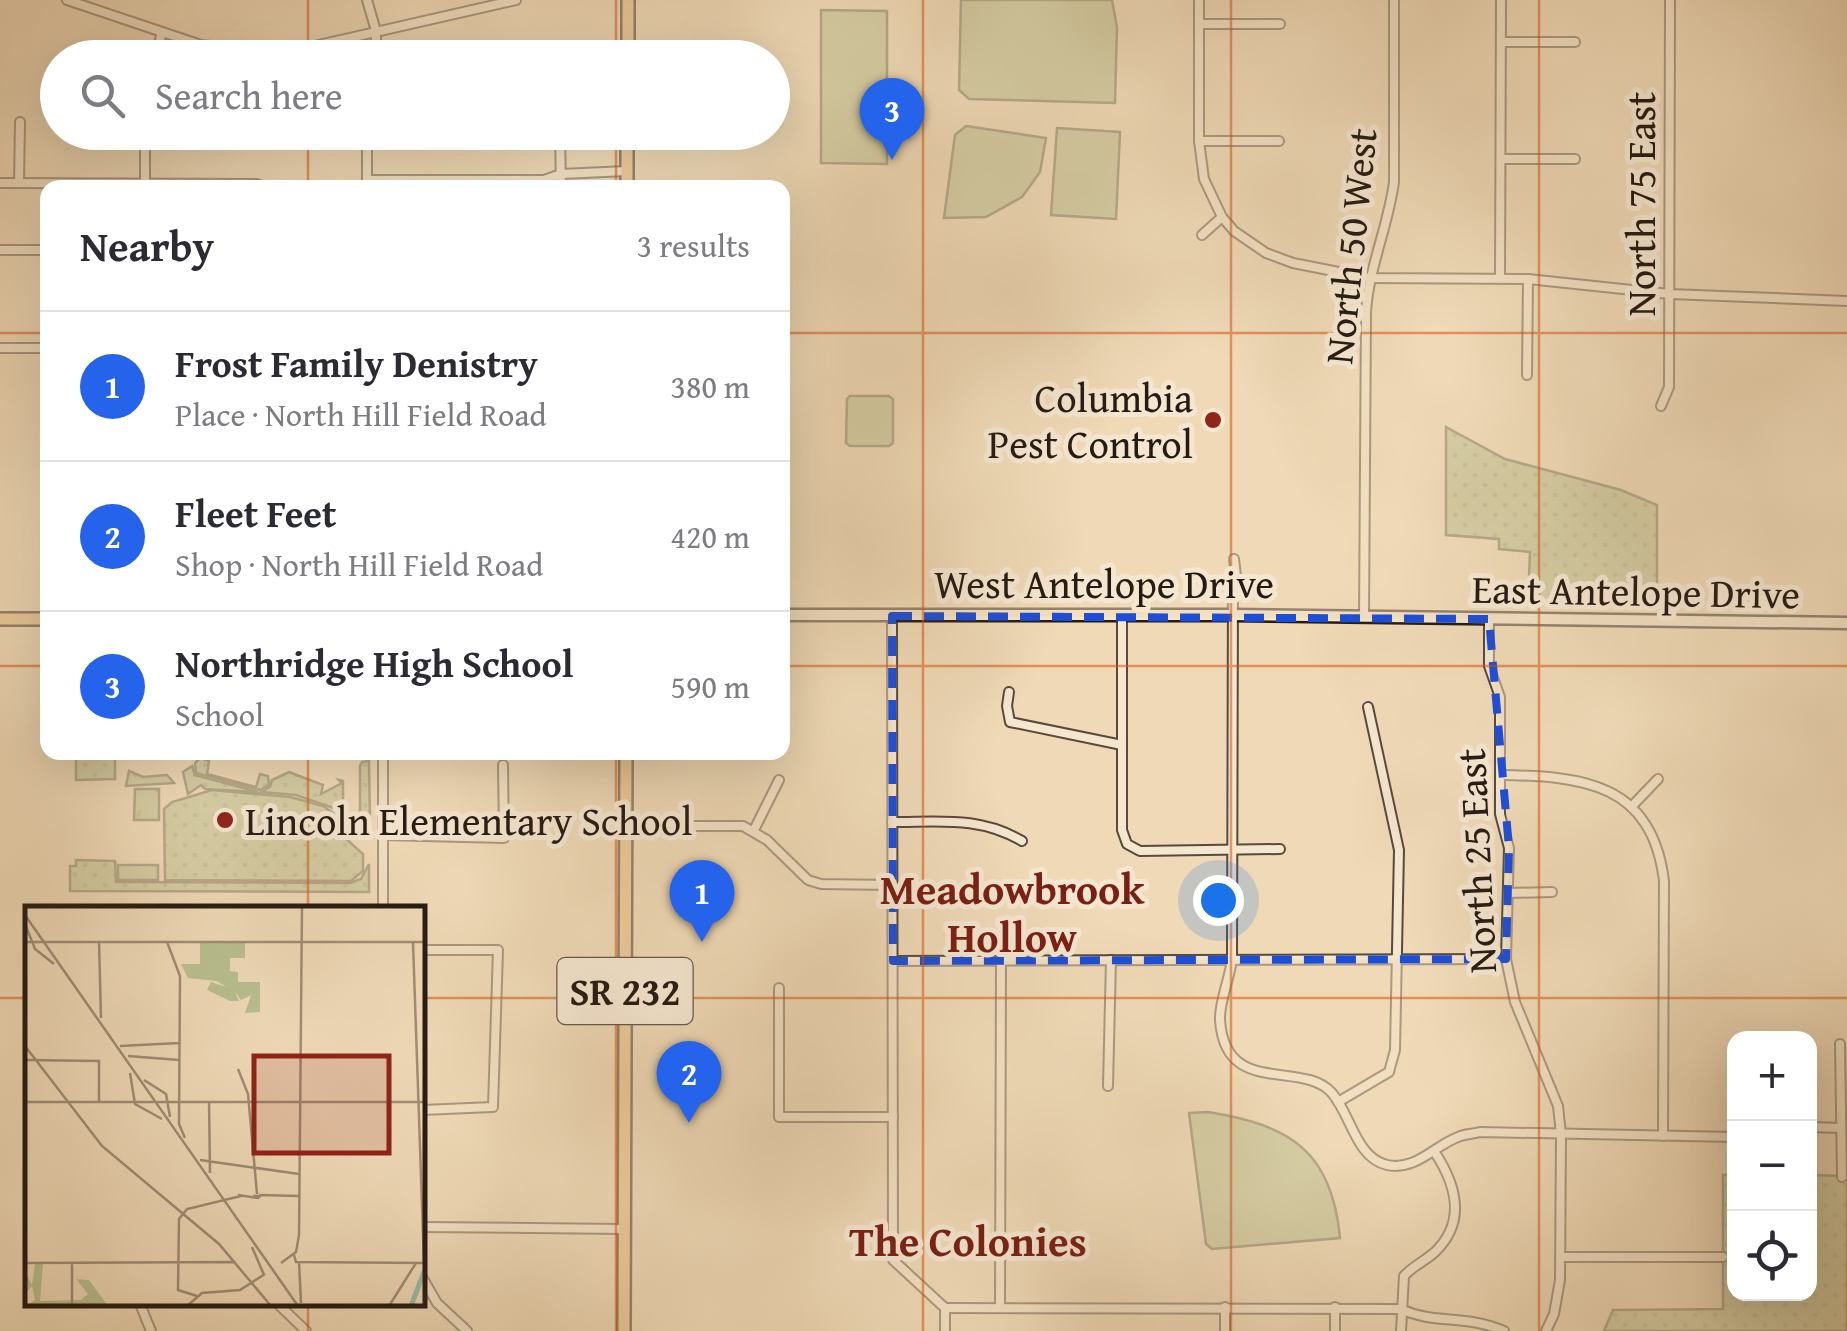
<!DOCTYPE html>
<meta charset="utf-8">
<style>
:root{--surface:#fff;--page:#f2f2f3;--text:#2b2b33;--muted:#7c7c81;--line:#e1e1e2;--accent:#2563eb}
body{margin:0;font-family:"Gentium Book Plus",serif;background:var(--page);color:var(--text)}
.controls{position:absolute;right:30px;bottom:30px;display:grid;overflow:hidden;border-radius:20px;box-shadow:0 10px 40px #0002}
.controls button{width:90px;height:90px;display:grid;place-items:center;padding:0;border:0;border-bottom:2px solid var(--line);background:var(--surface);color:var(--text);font:50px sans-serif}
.you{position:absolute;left:1218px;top:900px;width:35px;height:35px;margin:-25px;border:8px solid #fff;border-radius:50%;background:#1a73e8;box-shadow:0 0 0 15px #1a73e833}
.badge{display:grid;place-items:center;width:65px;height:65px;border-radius:50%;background:var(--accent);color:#fff;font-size:32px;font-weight:700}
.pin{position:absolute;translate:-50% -82px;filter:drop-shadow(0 2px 5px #0008)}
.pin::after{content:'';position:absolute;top:52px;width:35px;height:30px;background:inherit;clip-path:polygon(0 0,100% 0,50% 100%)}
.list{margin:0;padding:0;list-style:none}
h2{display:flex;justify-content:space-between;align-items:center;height:130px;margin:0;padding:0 40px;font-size:42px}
h2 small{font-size:32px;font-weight:400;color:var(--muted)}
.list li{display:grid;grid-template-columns:65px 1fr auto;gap:30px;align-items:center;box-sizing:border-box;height:150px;padding:0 40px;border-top:2px solid var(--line)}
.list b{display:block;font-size:38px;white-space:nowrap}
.list p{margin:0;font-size:32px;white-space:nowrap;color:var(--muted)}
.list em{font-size:32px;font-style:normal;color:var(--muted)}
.icon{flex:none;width:55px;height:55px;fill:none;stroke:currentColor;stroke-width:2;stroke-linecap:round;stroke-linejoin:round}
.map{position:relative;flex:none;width:1847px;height:1331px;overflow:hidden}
.search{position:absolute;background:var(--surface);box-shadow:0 10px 40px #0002;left:40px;top:40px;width:750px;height:110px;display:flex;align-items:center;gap:25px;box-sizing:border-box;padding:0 35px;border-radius:55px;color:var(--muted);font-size:38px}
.panel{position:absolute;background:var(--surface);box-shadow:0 10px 40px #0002;left:40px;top:180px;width:750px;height:580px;border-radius:20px}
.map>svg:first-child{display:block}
.grass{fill:url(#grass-dots);stroke:#6f6d51;stroke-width:2.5}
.park{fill:url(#park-tufts);stroke:#6f6d51;stroke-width:2.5}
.pitch{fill:#b8bf8f;stroke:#6f6d51;stroke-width:2.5}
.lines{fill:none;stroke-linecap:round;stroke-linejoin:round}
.minor-casing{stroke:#584a3c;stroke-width:12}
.secondary-casing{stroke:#261b13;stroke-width:15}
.primary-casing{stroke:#261b13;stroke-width:16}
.minor{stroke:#f5e6d0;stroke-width:8}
.secondary{stroke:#f5e6d0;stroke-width:10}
.primary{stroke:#e8bc7c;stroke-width:11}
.marked{fill:none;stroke:#1d4ed8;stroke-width:8;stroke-dasharray:20 12;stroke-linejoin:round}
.grid{fill:none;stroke:#d5530d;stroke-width:2.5;stroke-opacity:0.55}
.poi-dot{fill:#8f2418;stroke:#f5e6d0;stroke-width:4}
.labels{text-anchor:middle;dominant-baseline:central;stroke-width:10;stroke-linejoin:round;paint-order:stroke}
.shield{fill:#f5e6d0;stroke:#64584c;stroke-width:2.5}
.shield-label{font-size:38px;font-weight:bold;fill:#261b13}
.street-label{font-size:40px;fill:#261b13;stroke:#f5e6d0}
.poi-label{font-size:40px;fill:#261b13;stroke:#f5e6d0;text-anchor:end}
.neighbourhood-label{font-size:42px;font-weight:bold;fill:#7a1f14;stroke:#f5e6d0}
.inset-river{fill:none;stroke:#9abbaa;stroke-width:5}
.inset-road{fill:none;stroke:#9f8d75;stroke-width:2.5}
.view{fill:#8f2418;fill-opacity:0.15;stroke:#8f2418;stroke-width:5}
.inset-edge{fill:none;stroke:#261b13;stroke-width:5}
</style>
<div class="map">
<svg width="1847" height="1331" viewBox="0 0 1847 1331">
<defs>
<pattern id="grass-dots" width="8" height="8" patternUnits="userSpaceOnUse" patternTransform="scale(2.5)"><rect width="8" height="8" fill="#b8bf8f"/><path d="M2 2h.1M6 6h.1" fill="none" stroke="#9ea47a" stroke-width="1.8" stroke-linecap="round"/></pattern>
<pattern id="park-tufts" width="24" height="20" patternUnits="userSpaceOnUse" patternTransform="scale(2.5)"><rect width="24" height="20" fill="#b8bf8f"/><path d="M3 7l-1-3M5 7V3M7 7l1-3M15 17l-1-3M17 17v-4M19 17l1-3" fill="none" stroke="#9ea47a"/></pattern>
</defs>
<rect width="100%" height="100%" fill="#efd9b7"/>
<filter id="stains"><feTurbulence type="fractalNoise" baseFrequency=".002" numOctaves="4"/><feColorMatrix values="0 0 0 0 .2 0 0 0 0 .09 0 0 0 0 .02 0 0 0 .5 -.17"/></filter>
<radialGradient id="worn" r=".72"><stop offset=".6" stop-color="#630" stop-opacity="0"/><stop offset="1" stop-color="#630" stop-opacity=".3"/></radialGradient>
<g class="grass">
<path d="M1446,427L1505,459L1621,490L1657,505V603L1528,601L1530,552L1499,549V539L1446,535Z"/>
<path d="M76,753H115V779L76,780Z"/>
<path d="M200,758L209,761L207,774L256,787L260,774L268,776L269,785L260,790L196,773L195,763Z"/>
<path d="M369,761L370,824L365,828L360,823V766L362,762Z"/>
<path d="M192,766L195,775L258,792L205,789L201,785L188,794L183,772Z"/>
<path d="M129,771L143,777L167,775L174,783L126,786Z"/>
<path d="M289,772L323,785L321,794L342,783L339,780L343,781V807L333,808L296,795L261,792L270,787L272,780Z"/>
<path d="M212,790L290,797L323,806L337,816L344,837L363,854V871L351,881L165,880L164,809L172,802Z"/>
<path d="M76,860L115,861L116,882L350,883L361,879L369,864V892L70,891V866H76Z"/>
<path d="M1723,1175H1734V1294H1810V1175L1847,1176V1331H1604L1613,1310L1723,1309Z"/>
</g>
<path class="park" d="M135,789H159V820H134Z"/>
<g class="pitch">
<path d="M961,0H1112L1117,27L1115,103L969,99L959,90Z"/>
<path d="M821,10L887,11V164L821,163Z"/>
<path d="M966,126L1046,138L1040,172L1022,197L986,217L944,218L955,135Z"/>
<path d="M1057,128L1120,132L1116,219L1051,215Z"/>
<path d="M850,396H889L893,399V443L889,446H850L846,443L847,399Z"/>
<rect x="118" y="865" width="40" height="15"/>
<path d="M1208,1112C1289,1125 1332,1150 1340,1238L1212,1249L1206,1244L1189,1113Z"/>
</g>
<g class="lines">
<defs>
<g id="minor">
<path d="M67,0L201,45L265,52L301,49L516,0"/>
<path d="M367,0L376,31V58"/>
<path d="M1199,0V141L1204,179L1222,217L1234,231L1266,253L1293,263L1369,278L1528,279L1670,294L1847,301"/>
<path d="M1199,24H1280"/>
<path d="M1501,42H1575"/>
<path d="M155,58L162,32"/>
<path d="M560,132L561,188"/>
<path d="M1199,141H1279"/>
<path d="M1501,159H1575"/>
<path d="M367,180H544L561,174L627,171"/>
<path d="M0,183L257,184L266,188"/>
<path d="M19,183L20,122"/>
<path d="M145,188V132"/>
<path d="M367,188V148L372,132"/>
<path d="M1202,235L1222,217"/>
<path d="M0,250H48"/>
<path d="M1500,278L1501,0"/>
<path d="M0,348H48"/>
<path d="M1527,375L1528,279"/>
<path d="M1661,406L1669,387L1670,0"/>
<path d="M1234,559L1237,584L1233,588L1230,585V573L1234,570"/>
<path d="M1233,588L1232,959C1230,978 1219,1002 1220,1020C1225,1098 1302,1059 1332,1093C1351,1115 1356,1158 1387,1165C1416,1171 1434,1146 1458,1137C1464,1134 1473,1134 1480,1132L1734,1137"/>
<path d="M1122,614V830L1127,844L1140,851L1280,849"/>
<path d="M892,616L893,1260L945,1308V1331"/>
<path d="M1364,617L1366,312C1369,267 1388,227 1394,182V0"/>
<path d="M1489,619V666L1500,697V814L1509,848L1506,959L1515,1002L1558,1106L1561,1134L1560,1280L1554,1314L1546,1331"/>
<path d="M1009,692L1007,706L1010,722L1122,745"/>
<path d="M1500,775C1583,776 1652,783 1664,881L1663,1136"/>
<path d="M1632,806L1658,779"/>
<path d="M892,822C940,822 980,816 1022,841"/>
<path d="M626,826H743L767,840L808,880L821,884L892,885"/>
<path d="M754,830L779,780"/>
<path d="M383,835L504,838L503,765"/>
<path d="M1508,893L1552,892"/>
<path d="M383,908V752"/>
<path d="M422,950H498L493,1107L422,1110"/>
<path d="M893,961L1506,959"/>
<path d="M779,988V1117H893"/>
<path d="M1840,1044L1842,1177"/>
<path d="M1108,1086L1111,960"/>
<path d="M1338,1102L1389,1072L1395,1050L1399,850L1368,707"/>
<path d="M1810,1127L1841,1128"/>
<path d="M422,1227L624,1229"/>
<path d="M1560,1257H1723"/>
<path d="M422,1277L437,1303L467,1331"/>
<path d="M140,1304L151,1331"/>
<path d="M278,1304L306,1331"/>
<path d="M1225,1307V1331"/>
<path d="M1335,1307V1331"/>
<path d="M945,1308L1401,1309C1435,1325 1465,1314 1504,1331"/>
<path d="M1000,1308L1001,960"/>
<path d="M1401,1331L1404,1276C1413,1266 1425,1261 1435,1252C1467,1221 1456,1184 1434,1151"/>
</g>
<path id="secondary" d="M782,615H1233L1847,623"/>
<g id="primary">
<path d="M628,58V0"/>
<path d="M627,188V132"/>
<path d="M0,619H48"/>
<path d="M624,1331L626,752"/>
</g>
</defs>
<use href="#minor" class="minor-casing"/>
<use href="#secondary" class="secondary-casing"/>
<use href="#primary" class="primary-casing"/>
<use href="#minor" class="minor"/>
<use href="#secondary" class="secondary"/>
<use href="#primary" class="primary"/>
</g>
<path d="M0 0H1847V1331H0ZM892,616L1489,619L1509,848L1506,959L893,961Z" fill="#efd9b7" fill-opacity=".55" fill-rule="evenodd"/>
<path class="marked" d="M892,616L1489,619L1509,848L1506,959L893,961Z"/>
<path class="grid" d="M308,0V58M616,0V58M923,0V1331M1231,0V1331M1539,0V1331M308,132V188M616,132V188M0,333H48M782,333H1847M0,666H48M782,666H1847M308,752V908M616,752V1331M0,998H28M422,998H1847M308,1304V1331"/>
<g class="poi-dot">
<circle cx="1213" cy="420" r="10"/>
<circle cx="225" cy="820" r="10"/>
</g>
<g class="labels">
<rect class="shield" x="557.5" y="958" width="135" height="66" rx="8"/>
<g class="shield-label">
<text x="625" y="991">SR 232</text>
</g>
<g class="street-label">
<text transform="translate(1640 204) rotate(-90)">North 75 East</text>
<text transform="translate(1350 246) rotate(-84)">North 50 West</text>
<text x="1104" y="583">West Antelope Drive</text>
<text transform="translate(1636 591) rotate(1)">East Antelope Drive</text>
<text transform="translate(1476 861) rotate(-93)">North 25 East</text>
</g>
<g class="poi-label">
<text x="1193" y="397">Columbia<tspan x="1193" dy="46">Pest Control</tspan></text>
<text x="245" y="820" text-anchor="start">Lincoln Elementary School</text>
</g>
<g class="neighbourhood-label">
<text x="1012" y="888">Meadowbrook<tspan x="1012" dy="48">Hollow</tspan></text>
<text x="968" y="1240">The Colonies</text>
</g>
</g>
<g transform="translate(25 906)">
<rect width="400" height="400" fill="#efd9b7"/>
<path d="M175,37H220V52H205V65L213,66V76H235V106L220,107L226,89L216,94L210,85L214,95H205L182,84L186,76L201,81L192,75L163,72L156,58H175Z" fill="#b8bf8f"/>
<path d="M10,358H18L15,395L56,394L63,388L51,373L64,374L83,400H0L10,394L7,380L0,388V365L7,379Z" fill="#b8bf8f"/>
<path class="inset-river" d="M386,400L400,363"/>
<path class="inset-road" d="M0,9L273,400M0,18L10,43L29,58M0,36H400M74,36L76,112M142,36L155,70L154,218L160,232M388,37L399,357M0,140L77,240L194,338L246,400M95,140L154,137M103,150L154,154M0,154L74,155V195M213,163L223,188L232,288M105,167L110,198L137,213M119,174L141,188L145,211M184,195L185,267M0,196H400M175,254L274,268M213,289L233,292L235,290H228M234,289L274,290M227,341L239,369M269,349L271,356L400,357M274,356L276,397M0,357L210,356M256,357L271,346L274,329L277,0M47,358V400M172,390L153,384L154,313L162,303L216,290M162,400L177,387L215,384L240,368M364,400L391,357"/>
<path class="view" d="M229,150H364V247H229Z"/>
<rect width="400" height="400" class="inset-edge"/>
</g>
<rect width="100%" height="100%" filter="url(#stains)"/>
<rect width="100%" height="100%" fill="url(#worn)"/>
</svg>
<div class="controls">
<button>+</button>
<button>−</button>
<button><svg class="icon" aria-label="locate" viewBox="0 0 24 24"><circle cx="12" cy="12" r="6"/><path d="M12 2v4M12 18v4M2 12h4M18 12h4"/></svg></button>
</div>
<div class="you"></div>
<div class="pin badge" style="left:702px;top:942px">1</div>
<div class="pin badge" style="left:689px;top:1123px">2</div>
<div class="pin badge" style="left:892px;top:160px">3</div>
<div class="search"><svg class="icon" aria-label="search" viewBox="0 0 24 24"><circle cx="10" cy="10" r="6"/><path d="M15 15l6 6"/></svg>Search here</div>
<section class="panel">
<h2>Nearby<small>3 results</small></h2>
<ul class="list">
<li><span class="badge">1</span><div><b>Frost Family Denistry</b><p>Place · North Hill Field Road</p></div><em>380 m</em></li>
<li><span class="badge">2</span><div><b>Fleet Feet</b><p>Shop · North Hill Field Road</p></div><em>420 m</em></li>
<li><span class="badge">3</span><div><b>Northridge High School</b><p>School</p></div><em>590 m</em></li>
</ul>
</section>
</div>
